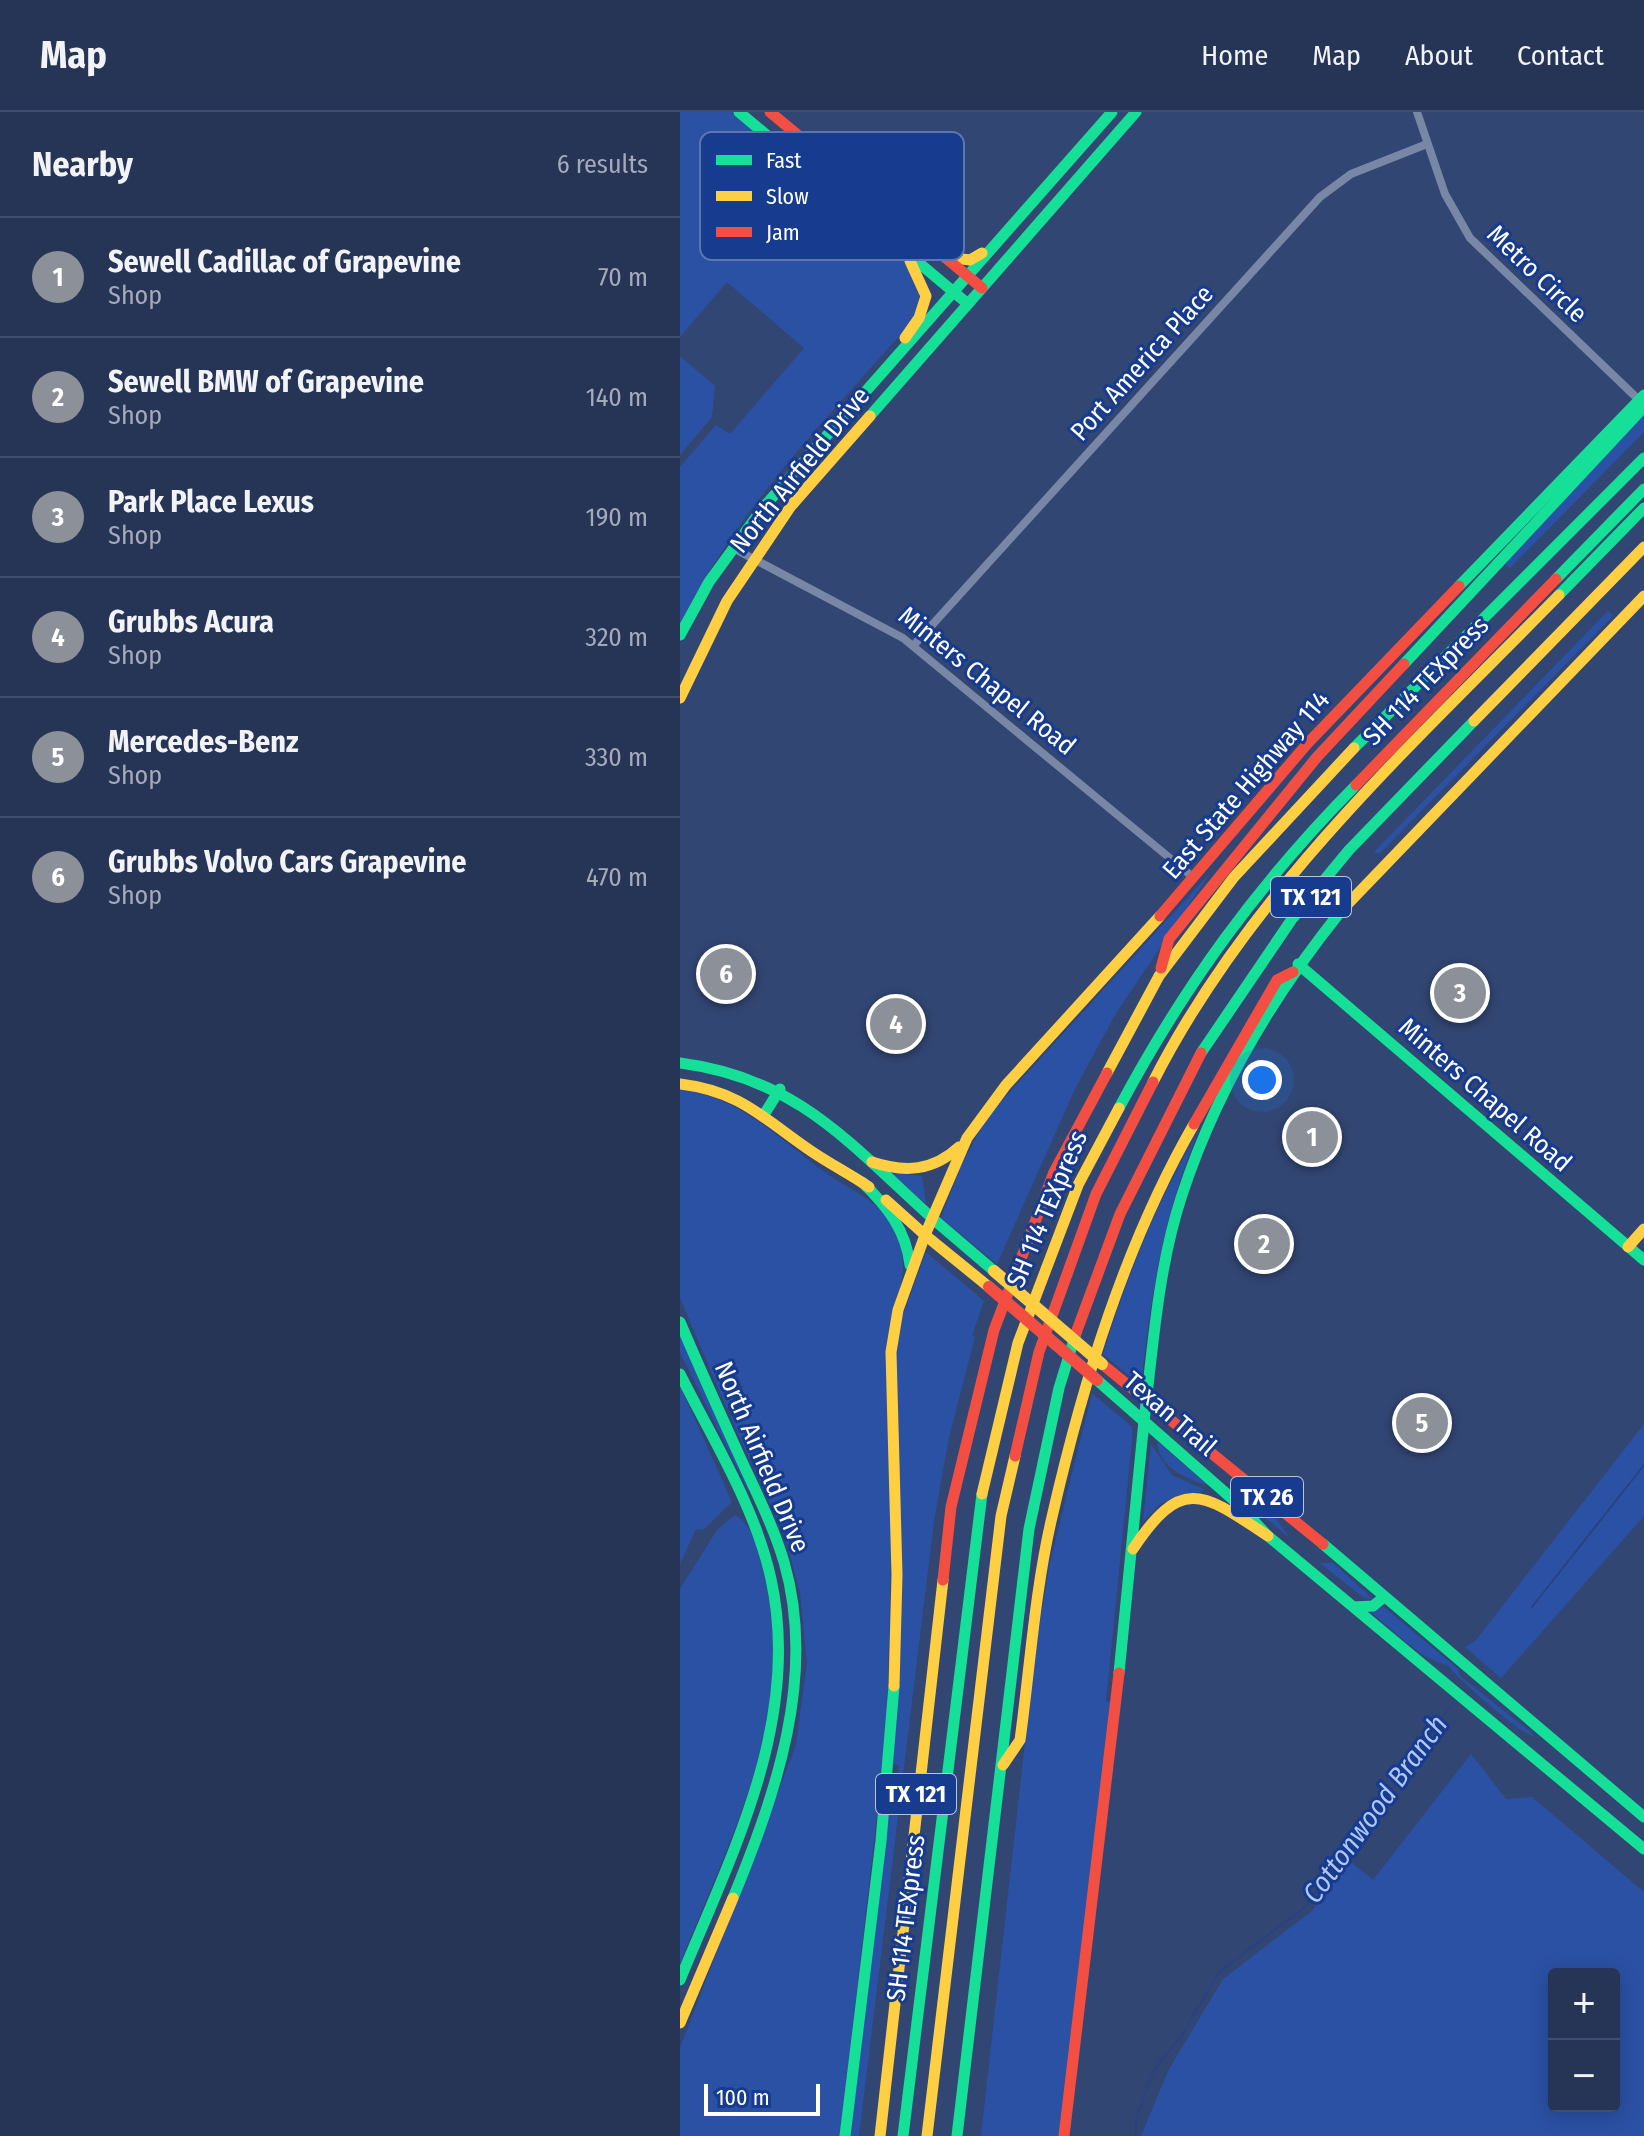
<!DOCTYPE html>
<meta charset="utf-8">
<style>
:root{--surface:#263456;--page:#323f60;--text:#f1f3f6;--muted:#a4aab9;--line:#424f6c;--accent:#8c9099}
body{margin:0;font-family:"Fira Sans Condensed",sans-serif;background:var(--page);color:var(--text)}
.controls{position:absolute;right:24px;bottom:24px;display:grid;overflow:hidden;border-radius:8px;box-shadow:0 4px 20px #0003}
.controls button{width:72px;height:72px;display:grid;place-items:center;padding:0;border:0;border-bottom:2px solid var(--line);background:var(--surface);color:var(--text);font:40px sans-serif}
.scale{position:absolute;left:24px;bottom:20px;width:116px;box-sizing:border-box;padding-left:8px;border:4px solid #fff;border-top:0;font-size:22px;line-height:28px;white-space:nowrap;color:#fff;-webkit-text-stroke:6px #173b8e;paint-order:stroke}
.you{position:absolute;left:582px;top:968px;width:28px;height:28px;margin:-20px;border:6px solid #fff;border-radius:50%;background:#1a73e8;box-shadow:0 0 0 12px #1a73e833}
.badge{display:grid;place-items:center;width:52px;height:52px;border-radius:50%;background:var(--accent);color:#fff;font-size:26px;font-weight:700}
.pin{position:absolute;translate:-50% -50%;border:4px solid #fff;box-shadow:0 2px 8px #0006}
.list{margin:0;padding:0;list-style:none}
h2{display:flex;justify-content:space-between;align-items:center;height:104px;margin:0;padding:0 32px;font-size:34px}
h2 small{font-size:26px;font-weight:400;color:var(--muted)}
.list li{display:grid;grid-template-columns:52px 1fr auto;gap:24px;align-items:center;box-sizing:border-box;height:120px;padding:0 32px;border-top:2px solid var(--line)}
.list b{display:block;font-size:30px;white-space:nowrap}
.list p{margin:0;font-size:26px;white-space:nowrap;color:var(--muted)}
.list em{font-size:26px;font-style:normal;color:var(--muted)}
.map{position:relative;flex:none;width:964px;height:2024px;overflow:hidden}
header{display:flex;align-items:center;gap:48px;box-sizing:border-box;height:112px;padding:0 40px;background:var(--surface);border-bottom:2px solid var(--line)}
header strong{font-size:38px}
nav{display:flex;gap:44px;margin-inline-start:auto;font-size:28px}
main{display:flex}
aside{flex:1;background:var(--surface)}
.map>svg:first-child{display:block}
.green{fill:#2b51a5;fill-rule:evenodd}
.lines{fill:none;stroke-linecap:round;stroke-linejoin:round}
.stream{stroke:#2a4380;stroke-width:2}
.street{stroke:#7987a6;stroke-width:8}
.fast{stroke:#16e098;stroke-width:11}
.slow{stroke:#ffcf43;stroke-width:11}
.jam{stroke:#f24e42;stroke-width:11}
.slow-bridge{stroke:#ffcf43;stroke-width:12}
.jam-bridge{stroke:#f24e42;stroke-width:12}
.labels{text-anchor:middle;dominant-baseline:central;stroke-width:6;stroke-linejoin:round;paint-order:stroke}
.shield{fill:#173b8e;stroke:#b9c4dd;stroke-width:2}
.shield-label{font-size:24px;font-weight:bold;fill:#fff}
.street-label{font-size:26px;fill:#fff;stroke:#173b8e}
.water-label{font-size:28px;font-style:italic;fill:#afc6f6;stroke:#173b8e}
.key{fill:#173b8e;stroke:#5d76b0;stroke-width:2}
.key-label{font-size:22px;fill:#fff}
</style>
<header>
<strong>Map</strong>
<nav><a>Home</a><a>Map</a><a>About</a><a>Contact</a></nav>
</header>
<main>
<aside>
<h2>Nearby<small>6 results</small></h2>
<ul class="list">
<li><span class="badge">1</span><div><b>Sewell Cadillac of Grapevine</b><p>Shop</p></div><em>70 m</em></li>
<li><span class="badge">2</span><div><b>Sewell BMW of Grapevine</b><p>Shop</p></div><em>140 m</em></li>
<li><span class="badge">3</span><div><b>Park Place Lexus</b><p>Shop</p></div><em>190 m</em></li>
<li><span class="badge">4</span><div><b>Grubbs Acura</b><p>Shop</p></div><em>320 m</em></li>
<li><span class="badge">5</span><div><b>Mercedes-Benz</b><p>Shop</p></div><em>330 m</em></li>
<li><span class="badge">6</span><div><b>Grubbs Volvo Cars Grapevine</b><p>Shop</p></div><em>470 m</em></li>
</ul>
</aside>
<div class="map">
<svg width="964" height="2024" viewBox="0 0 964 2024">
<rect width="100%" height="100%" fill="#324673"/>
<g class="green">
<path d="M0,0H53L229,154L240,181L233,209C148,304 57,397 0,512V355L36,313L50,322L124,236L47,170L0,225Z"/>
<path d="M0,244L35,274L32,305L0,343Z"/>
<path d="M964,301V320L830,456L825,452Z"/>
<path d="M928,499L933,504L700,741H693Z"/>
<path d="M531,760L436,901L395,977L317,1152L261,1106L281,1054L307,1005Z"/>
<path d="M0,978C62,985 98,1027 146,1061C167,1076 195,1087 209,1109C227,1137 225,1160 217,1191L207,1615L160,2024H0V1936L116,1633L127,1551L120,1480L104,1422L51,1306L62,1298L64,1290L59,1278L63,1275L53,1257L42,1261L54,1287L47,1297L0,1186Z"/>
<path d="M519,1018C485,1098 471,1179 462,1265L453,1267L423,1242C447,1164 477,1089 519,1018Z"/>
<path d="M211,1061L242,1064L246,1092L210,1062Z"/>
<path d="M246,1140L304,1189L292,1223L295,1225L269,1325L254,1409L179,2024H170L211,1674L218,1671L219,1653L213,1652L217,1233L222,1206Z"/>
<path d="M0,1221L68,1372L69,1380L0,1240Z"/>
<path d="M0,1274L52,1390L23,1418L16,1417L0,1452Z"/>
<path d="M412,1281L452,1315V1327L426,1589L433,1591L380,2024H301L355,1541L369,1455Z"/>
<path d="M964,1312V1404L821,1566L785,1535L796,1528Z"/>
<path d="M477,1329L528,1373C506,1367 478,1355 477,1329Z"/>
<path d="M471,1332L492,1363L525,1378L481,1391L463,1410Z"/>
<path d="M558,1384L589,1397L610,1426Z"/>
<path d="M55,1403C72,1411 78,1439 82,1455C122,1595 50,1725 0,1852V1477L37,1418Z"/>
<path d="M640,1451H653L693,1487L684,1486Z"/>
<path d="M704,1495L778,1557L780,1564L852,1621L853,1624C842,1623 775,1565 768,1553C745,1551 706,1512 687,1497Z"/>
<path d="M791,1642L826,1687L852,1685L964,1780V2024H461L489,1957L543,1867L632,1799L665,1745L693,1768ZM874,1862H934V1994H874Z"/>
</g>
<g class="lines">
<g class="stream">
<path d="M852,1495L964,1353"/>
<path d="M456,2024V2008L473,1959L502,1923L539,1860L628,1793L653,1749L689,1711L770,1595"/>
</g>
<g class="street">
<path d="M737,0L765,82L790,126L959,288"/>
<path d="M53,436L223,526L514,766"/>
<path d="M233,534L640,85L671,62L747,32"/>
</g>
<g class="fast">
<path d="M59,0L288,192"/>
<path d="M190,304L456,0"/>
<path d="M876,467L964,377"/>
<path d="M779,474L964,283"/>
<path d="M879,483L964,396"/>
<path d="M0,523L29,470L82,397L432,0"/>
<path d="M724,552L964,295"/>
<path d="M674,636L964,346"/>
<path d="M618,852L964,1148"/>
<path d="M521,941L612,807L669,738L794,609"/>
<path d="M0,951C117,966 169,1031 252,1106"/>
<path d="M439,996C504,874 579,771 676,673"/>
<path d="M85,1001L100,977"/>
<path d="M182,1070C207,1094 226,1118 230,1153"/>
<path d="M252,1106L314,1159"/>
<path d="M0,1210C19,1255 39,1299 59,1343C75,1378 93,1413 104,1450C137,1564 96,1681 53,1786"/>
<path d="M0,1262C33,1328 75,1394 91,1467C122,1608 52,1741 0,1868"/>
<path d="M417,1268L557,1391L588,1424L964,1737"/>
<path d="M464,1309C473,1235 478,1157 501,1086C535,981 592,885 661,799"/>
<path d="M643,1432L964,1705"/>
<path d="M674,1495L693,1494L704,1485"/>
<path d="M439,1561L464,1309"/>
<path d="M165,2024L201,1729L214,1574"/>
<path d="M223,2024L302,1382"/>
<path d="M277,2024L349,1417L379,1276L396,1221"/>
</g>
<g class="slow">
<path d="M266,145L290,148L302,141"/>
<path d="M225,226L239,206L246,184L230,149"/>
<path d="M0,586L47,489L111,394L190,304"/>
<path d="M794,609L964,435"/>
<path d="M661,799L964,484"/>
<path d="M427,961L479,864L554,765L674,636"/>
<path d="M473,970C570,779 731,634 879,483"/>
<path d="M0,972C60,979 84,1007 131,1039C150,1052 170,1062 189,1075"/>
<path d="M192,1050C225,1061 253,1059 279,1035"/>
<path d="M206,1088L245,1123L287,1026L326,973L480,804"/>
<path d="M245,1123L309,1175"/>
<path d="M948,1135L964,1117"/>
<path d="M302,1382L338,1231L398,1073L439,996"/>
<path d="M453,1437C502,1363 523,1381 588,1424"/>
<path d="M214,1574L217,1463L211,1240L218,1198L245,1123"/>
<path d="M323,1653L340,1628C350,1555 355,1477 372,1405C403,1270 445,1132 514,1012"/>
<path d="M0,1911L53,1786"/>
<path d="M200,2024L263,1468"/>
<path d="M247,2024L321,1404L335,1344"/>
</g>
<g class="jam">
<path d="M90,0L302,176"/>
<path d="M676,673L876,467"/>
<path d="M480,804L627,632L779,474"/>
<path d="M481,856L489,827L637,645L724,552"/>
<path d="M514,1012L597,868L613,860"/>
<path d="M396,1221L440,1102L521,941"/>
<path d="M422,1252L643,1432"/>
<path d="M335,1344L359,1240L416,1082L473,970"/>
<path d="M263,1468L271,1395L314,1218L374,1060L427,961"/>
<path d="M384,2024L439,1561"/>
</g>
<path class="slow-bridge" d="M314,1159L422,1252"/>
<path class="jam-bridge" d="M309,1175L417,1268"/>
</g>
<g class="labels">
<g class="shield">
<rect x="591" y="765" width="80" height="40" rx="6"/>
<rect x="551" y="1365" width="72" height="40" rx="6"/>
<rect x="196" y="1662" width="80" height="40" rx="6"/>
</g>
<g class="shield-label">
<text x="631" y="785">TX 121</text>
<text x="587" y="1385">TX 26</text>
<text x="236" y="1682">TX 121</text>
</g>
<g class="street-label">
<text transform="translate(857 162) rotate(44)">Metro Circle</text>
<text transform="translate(462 251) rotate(-48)">Port America Place</text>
<text transform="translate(120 358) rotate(-51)">North Airfield Drive</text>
<text transform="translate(307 569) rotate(39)">Minters Chapel Road</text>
<text transform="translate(746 569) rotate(-46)">SH 114 TEXpress</text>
<text transform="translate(566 673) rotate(-49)">East State Highway 114</text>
<text transform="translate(805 983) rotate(41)">Minters Chapel Road</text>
<text transform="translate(367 1097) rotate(-67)">SH 114 TEXpress</text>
<text transform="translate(490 1302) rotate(41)">Texan Trail</text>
<text transform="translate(82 1345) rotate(67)">North Airfield Drive</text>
<text transform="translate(226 1806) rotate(-83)">SH 114 TEXpress</text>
</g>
<g class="water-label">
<text transform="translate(695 1697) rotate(-54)">Cottonwood Branch</text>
</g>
</g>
<rect x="20" y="20" width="264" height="128" rx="12" class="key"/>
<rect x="36" y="43" width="36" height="10" fill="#16e098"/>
<rect x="36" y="79" width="36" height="10" fill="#ffcf43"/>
<rect x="36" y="115" width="36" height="10" fill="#f24e42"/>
<g class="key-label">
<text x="86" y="56">Fast</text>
<text x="86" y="92">Slow</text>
<text x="86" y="128">Jam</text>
</g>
</svg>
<div class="controls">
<button>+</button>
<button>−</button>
</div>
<div class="scale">100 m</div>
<div class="you"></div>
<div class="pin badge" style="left:632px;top:1025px">1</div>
<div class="pin badge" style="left:584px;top:1132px">2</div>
<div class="pin badge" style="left:780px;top:881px">3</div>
<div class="pin badge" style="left:216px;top:912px">4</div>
<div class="pin badge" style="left:742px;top:1311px">5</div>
<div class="pin badge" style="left:46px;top:862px">6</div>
</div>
</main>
